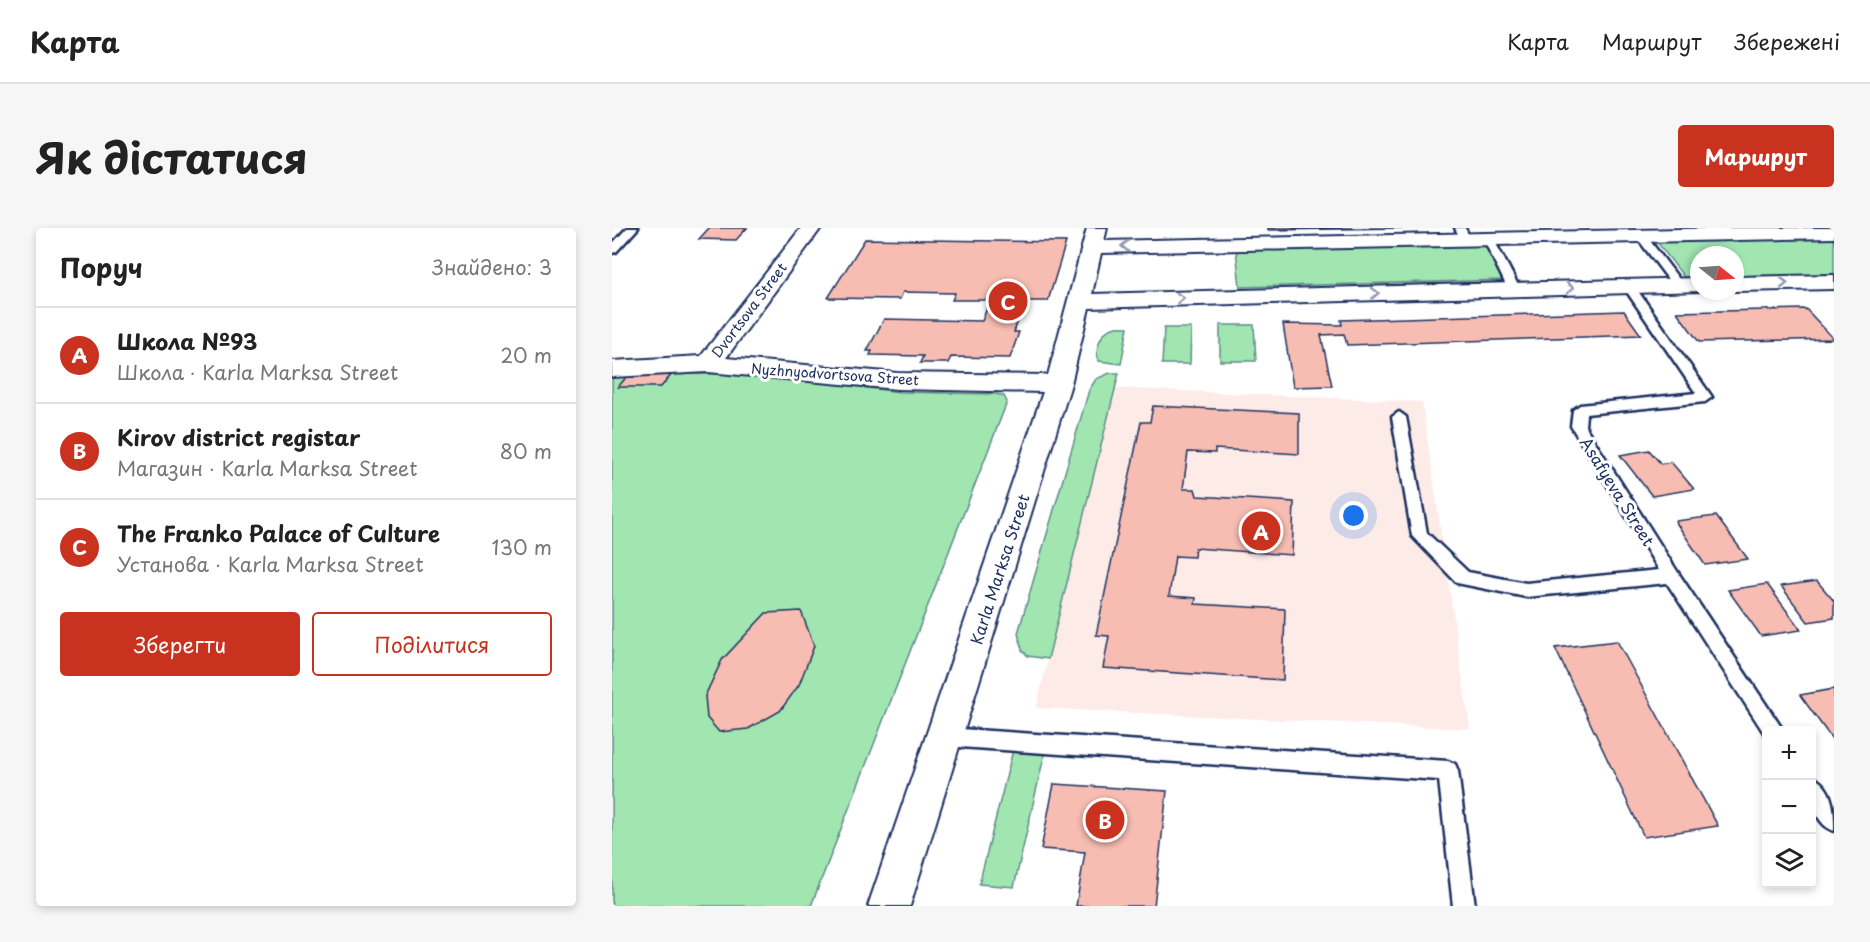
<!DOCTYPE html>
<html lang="uk">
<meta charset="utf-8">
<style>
:root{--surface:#fff;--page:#f6f6f6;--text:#222;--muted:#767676;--line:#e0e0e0;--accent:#c8321e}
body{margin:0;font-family:"Playpen Sans",sans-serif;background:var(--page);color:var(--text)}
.controls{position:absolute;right:18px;bottom:18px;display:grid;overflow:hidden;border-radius:6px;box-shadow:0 3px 9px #0003}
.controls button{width:54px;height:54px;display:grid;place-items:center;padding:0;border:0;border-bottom:2px solid var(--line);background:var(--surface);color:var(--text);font:30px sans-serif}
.compass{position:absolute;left:1078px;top:18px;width:54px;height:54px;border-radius:50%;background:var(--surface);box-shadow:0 3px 9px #0003;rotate:107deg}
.you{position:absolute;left:742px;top:288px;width:21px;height:21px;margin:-15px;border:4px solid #fff;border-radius:50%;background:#1a73e8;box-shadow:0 0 0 9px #1a73e833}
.badge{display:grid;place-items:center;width:39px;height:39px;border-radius:50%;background:var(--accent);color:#fff;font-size:20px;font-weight:700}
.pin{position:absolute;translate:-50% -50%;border:3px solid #fff;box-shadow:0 2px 6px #0006}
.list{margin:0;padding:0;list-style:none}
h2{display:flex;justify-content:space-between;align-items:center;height:78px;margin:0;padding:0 24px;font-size:26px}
h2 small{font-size:20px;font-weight:400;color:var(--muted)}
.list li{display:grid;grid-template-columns:39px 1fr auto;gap:18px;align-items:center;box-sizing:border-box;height:96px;padding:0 24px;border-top:2px solid var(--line)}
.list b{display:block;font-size:22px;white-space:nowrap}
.list p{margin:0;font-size:20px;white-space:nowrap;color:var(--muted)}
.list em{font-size:20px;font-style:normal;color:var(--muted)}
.actions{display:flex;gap:12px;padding:18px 24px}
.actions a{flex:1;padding:14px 0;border:2px solid var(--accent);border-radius:6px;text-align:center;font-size:21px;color:var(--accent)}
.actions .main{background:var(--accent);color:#fff}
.icon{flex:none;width:33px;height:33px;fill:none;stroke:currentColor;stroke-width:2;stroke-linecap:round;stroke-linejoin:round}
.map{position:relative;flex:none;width:1222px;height:678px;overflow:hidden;border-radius:6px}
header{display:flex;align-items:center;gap:36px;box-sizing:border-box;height:84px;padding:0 30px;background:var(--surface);border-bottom:2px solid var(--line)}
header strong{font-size:28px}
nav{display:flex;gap:33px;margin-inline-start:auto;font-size:21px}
.intro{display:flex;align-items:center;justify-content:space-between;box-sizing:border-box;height:144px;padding:0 36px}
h1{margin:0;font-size:42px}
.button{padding:15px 27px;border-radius:6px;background:var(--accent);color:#fff;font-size:21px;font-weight:700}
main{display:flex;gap:36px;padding:0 36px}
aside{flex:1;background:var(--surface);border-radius:6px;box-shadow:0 3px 9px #0003}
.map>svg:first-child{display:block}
.built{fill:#fdebe8}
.green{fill:#a1e6b1;stroke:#5e8a88;stroke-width:1.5}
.building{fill:#f7bdb2;stroke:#1b2f5e;stroke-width:1.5}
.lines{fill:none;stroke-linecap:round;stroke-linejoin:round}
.service-casing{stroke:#1b2f5e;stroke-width:5}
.minor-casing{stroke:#1b2f5e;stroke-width:4}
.service{fill:#fff;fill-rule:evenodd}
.minor{fill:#fff;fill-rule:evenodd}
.oneway{stroke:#8d97ae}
.labels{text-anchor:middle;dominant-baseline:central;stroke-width:6;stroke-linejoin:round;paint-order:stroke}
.far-street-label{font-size:14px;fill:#1b2f5e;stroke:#fff}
.street-label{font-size:16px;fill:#1b2f5e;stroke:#fff}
</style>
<header>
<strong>Карта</strong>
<nav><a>Карта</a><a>Маршрут</a><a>Збережені</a></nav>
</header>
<div class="intro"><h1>Як дістатися</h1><a class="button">Маршрут</a></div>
<main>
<aside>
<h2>Поруч<small>Знайдено: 3</small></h2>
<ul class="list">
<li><span class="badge">A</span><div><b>Школа №93</b><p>Школа · Karla Marksa Street</p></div><em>20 m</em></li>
<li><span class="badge">B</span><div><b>Kirov district registar</b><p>Магазин · Karla Marksa Street</p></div><em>80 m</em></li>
<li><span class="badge">C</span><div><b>The Franko Palace of Culture</b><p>Установа · Karla Marksa Street</p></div><em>130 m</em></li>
</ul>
<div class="actions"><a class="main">Зберегти</a><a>Поділитися</a></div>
</aside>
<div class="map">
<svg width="1222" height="678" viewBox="0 0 1222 678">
<rect width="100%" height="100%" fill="#fff"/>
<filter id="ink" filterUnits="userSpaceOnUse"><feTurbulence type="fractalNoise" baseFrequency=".0167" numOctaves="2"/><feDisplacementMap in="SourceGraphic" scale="12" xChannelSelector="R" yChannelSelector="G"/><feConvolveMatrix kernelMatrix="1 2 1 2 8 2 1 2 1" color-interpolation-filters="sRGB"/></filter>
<g filter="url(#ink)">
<path class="built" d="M503,160L810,174L858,501L424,480Z"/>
<g class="green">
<path d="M1222,10V46L1123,48V27H1087V49H1072L1045,14Z"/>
<path d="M873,15L892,52L628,59L624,21Z"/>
<path d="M608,97H642L644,133H608Z"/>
<path d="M516,99L509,136L487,133C482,123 488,103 501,100C505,98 511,99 516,99Z"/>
<path d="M552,100H579L578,136H550Z"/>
<path d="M134,145L288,164L384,166L392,168L395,174L199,678H0V148Z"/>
<path d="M498,145H507L436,431L416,428L410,422L406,405L477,162L484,151Z"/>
<path d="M401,522L433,524L402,659L367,656Z"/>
</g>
<g class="building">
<path d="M97,0H135L124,12L87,11Z"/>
<path d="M656,0H794L656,2Z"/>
<path d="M253,11L454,14L436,73H413L402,104H407L398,130L339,129L336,135H308L311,128L258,127L260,123H255L272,91L370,93L378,72H340L343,65L291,64L288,71L216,70Z"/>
<path d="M1194,81L1222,111L1087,114L1065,84Z"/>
<path d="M1012,83L1029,107L735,117L732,106L709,107L720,158L681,159L671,96L730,97L729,92Z"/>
<path d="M17,146H60L49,159H6Z"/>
<path d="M541,178L687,185V226L603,221V225L576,224L571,261H583L585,268L682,274L680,327L583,320L582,329L563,328L557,368L584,370L583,376L673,381L671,452L491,440L497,408L484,407L529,194H538Z"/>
<path d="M1037,222L1049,236L1059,234L1082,261L1040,268L1008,227Z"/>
<path d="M1104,288L1136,331L1093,337L1063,293Z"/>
<path d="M1205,353L1222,373V390L1196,394L1169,358Z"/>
<path d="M1155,356L1189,402L1149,408L1116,362Z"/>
<path d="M189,383L202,418L187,457L168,483L136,501L107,504L95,490L93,468L110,432L154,385Z"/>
<path d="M1005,413L1106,598L1032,609L943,420Z"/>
<path d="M1222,461V510L1220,511L1188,467Z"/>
<path d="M442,556L555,563L542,678H464L473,624L429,621Z"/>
</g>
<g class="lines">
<defs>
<g id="service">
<path d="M15,0H26L4,24L0,25V16Z"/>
<path d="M843,0H853L858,10L857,12H849Z"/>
<path d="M1028,4L1032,5L1070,55V59H1062L1023,7Z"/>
<path d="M876,7L881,10L908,61L906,63L902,64L896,61L871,10Z"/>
<path d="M1017,55L1021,56L1100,169L1093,174L974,186L973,198L1065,343L1171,502H1154V508L1055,355L914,369L845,355L800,308L780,189L787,184L794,189L815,305L856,344L914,355L1047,342L959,198L961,182L968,177L1084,165L1011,58Z"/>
<path d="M333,500L836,533L843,536L846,543L863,678H841L827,552L333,518L326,516L323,509L326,502Z"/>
<path d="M1200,549C1222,558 1222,583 1222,603C1201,595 1198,568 1200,549Z"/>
</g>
<g id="minor">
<path d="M189,0H209L114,130L285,145L436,147L475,0H495L492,13L1117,0H1222V10L489,25L480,66L1087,50V63H1090L477,80L459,156L298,678H256L431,164L285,161L96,144L0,149V133L89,128Z"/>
<path d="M1222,47V61L1123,63V49Z"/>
</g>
</defs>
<use href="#service" class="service-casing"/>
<use href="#minor" class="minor-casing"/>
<use href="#service" class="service"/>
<use href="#minor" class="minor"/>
</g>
<defs><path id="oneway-chevron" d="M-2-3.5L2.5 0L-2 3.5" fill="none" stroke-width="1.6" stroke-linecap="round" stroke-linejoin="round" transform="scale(1.5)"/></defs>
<g class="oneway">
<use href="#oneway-chevron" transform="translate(513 18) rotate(179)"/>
<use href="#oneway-chevron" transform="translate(1172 55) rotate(-1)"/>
<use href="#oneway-chevron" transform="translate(958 60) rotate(-1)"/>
<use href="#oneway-chevron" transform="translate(763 65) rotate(-2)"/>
<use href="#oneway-chevron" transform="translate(568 70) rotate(-2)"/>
</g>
</g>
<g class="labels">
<g class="far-street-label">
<text transform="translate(137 82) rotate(-53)">Dvortsova Street</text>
<text transform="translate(223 146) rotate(4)">Nyzhnyodvortsova Street</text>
</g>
<g class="street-label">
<text transform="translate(1006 263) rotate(58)">Asafyeva Street</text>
<text transform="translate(387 341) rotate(-72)">Karla Marksa Street</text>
</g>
</g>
</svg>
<div class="controls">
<button>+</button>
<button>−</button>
<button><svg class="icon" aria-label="layers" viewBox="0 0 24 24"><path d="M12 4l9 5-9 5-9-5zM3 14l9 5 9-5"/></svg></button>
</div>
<svg class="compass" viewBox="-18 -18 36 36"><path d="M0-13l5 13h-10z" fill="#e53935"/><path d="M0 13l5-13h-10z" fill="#767676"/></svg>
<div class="you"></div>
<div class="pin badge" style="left:649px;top:303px">A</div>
<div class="pin badge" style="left:493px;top:592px">B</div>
<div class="pin badge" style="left:396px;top:73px">C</div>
</div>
</main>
